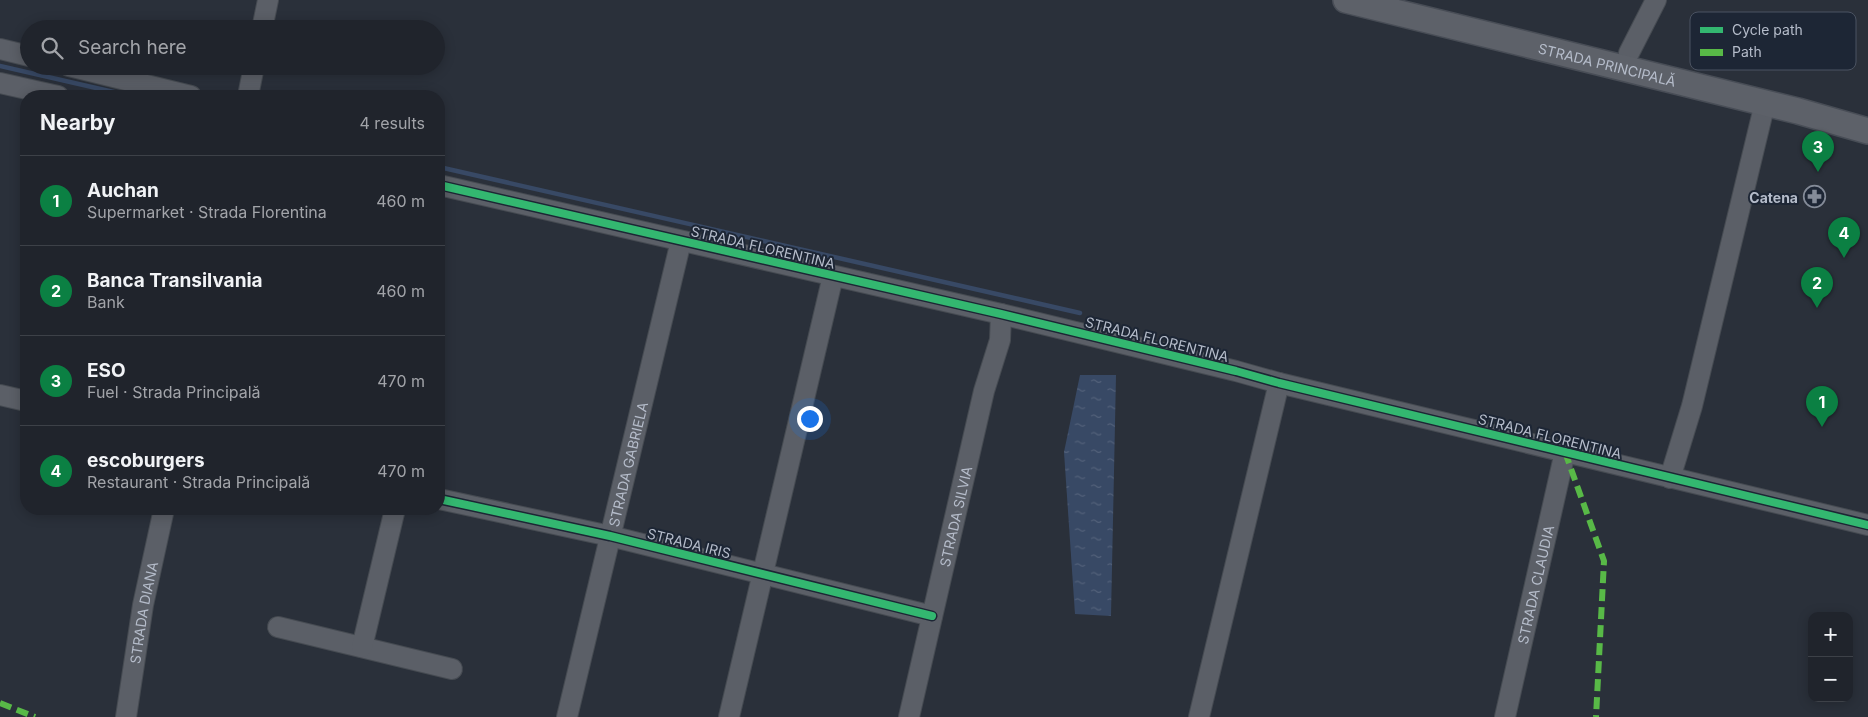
<!DOCTYPE html>
<meta charset="utf-8">
<style>
:root{--surface:#20242c;--page:#2d3038;--text:#f1f3f6;--muted:#a2a4a9;--line:#3d4148;--accent:#0b8043}
body{margin:0;font-family:Inter,sans-serif;background:var(--page);color:var(--text)}
.controls{position:absolute;right:15px;bottom:15px;display:grid;overflow:hidden;border-radius:10px;box-shadow:0 2px 12px #0003}
.controls button{width:45px;height:45px;display:grid;place-items:center;padding:0;border:0;border-bottom:1px solid var(--line);background:var(--surface);color:var(--text);font:25px sans-serif}
.you{position:absolute;left:809px;top:418px;width:18px;height:18px;margin:-12px;border:4px solid #fff;border-radius:50%;background:#1a73e8;box-shadow:0 0 0 8px #1a73e833}
.badge{display:grid;place-items:center;width:32px;height:32px;border-radius:50%;background:var(--accent);color:#fff;font-size:16px;font-weight:700}
.pin{position:absolute;translate:-50% -41px;filter:drop-shadow(0 1px 2px #0008)}
.pin::after{content:'';position:absolute;top:26px;width:18px;height:15px;background:inherit;clip-path:polygon(0 0,100% 0,50% 100%)}
.list{margin:0;padding:0;list-style:none}
h2{display:flex;justify-content:space-between;align-items:center;height:65px;margin:0;padding:0 20px;font-size:21px}
h2 small{font-size:16px;font-weight:400;color:var(--muted)}
.list li{display:grid;grid-template-columns:32px 1fr auto;gap:15px;align-items:center;box-sizing:border-box;height:90px;padding:0 20px;border-top:1px solid var(--line)}
.list b{display:block;font-size:19px;white-space:nowrap}
.list p{margin:0;font-size:16px;white-space:nowrap;color:var(--muted)}
.list em{font-size:16px;font-style:normal;color:var(--muted)}
.icon{flex:none;width:28px;height:28px;fill:none;stroke:currentColor;stroke-width:2;stroke-linecap:round;stroke-linejoin:round}
.map{position:relative;flex:none;width:1868px;height:717px;overflow:hidden}
.search{position:absolute;background:var(--surface);box-shadow:0 2px 12px #0003;left:20px;top:20px;width:425px;height:55px;display:flex;align-items:center;gap:12px;box-sizing:border-box;padding:0 18px;border-radius:28px;color:var(--muted);font-size:19px}
.panel{position:absolute;background:var(--surface);box-shadow:0 2px 12px #0003;left:20px;top:90px;width:425px;height:425px;border-radius:20px}
.map>svg:first-child{display:block}
.water{fill:url(#water-ripples)}
.lines{fill:none;stroke-linecap:round;stroke-linejoin:round}
.stream{stroke:#384965;stroke-width:4.5}
.minor-casing{stroke:#464b52;stroke-width:22}
.major-casing{stroke:#484d56;stroke-width:28}
.minor{stroke:#5b5f67;stroke-width:20}
.major{stroke:#5d6169;stroke-width:25}
.quiet{stroke:#58b947;stroke-width:6;stroke-dasharray:12 6;stroke-linecap:butt}
.cycleway-casing{stroke:#1d2635;stroke-width:11}
.cycleway{stroke:#33b770;stroke-width:8}
.labels{text-anchor:middle;dominant-baseline:central;stroke-width:4;stroke-linejoin:round;paint-order:stroke}
.street-label{font-size:14px;fill:#b5bcca;stroke:#1d2635}
.poi-label{font-size:14px;font-weight:bold;fill:#b5bcca;stroke:#1d2635;text-anchor:end}
.key{fill:#1d2635;stroke:#4b5362;stroke-width:1}
.key-label{font-size:14px;fill:#b5bcca}
</style>
<div class="map">
<svg width="1868" height="717" viewBox="0 0 1868 717">
<defs>
<pattern id="water-ripples" width="26" height="14" patternUnits="userSpaceOnUse" patternTransform="scale(1.25)"><rect width="26" height="14" fill="#384965"/><path d="M2 4q2-2 4 0t4 0M15 11q2-2 4 0t4 0" fill="none" stroke="#53617a"/></pattern>
</defs>
<rect width="100%" height="100%" fill="#2a303a"/>
<path class="water" d="M1080,375H1116L1111,616L1075,614L1064,452Z"/>
<g class="lines">
<g class="stream">
<path d="M0,66L131,96"/>
<path d="M439,167L1080,313"/>
</g>
<defs>
<g id="minor">
<path d="M262,29L268,0"/>
<path d="M0,49L29,56"/>
<path d="M1629,53L1656,0"/>
<path d="M69,66L191,96"/>
<path d="M0,83L58,96"/>
<path d="M248,96L254,66"/>
<path d="M439,185L1001,314L1236,371L1279,383L1868,525"/>
<path d="M0,395L26,401"/>
<path d="M1670,478L1692,406L1765,103"/>
<path d="M439,499L610,536L932,616"/>
<path d="M278,627L452,669"/>
<path d="M362,647L395,509"/>
<path id="s1" d="M126,717L143,605L164,509"/>
<path id="s2" d="M567,717L681,241"/>
<path d="M729,717L833,276"/>
<path id="s3" d="M909,717L984,391L1000,340L1001,314"/>
<path d="M1199,717L1279,383"/>
<path id="s4" d="M1505,717L1565,452"/>
</g>
<g id="major">
<path id="s5" d="M1346,0L1798,111L1868,131"/>
</g>
</defs>
<use href="#minor" class="minor-casing"/>
<use href="#major" class="major-casing"/>
<use href="#minor" class="minor"/>
<use href="#major" class="major"/>
<g class="quiet">
<path d="M1565,452L1604,561L1596,717"/>
<path d="M0,703L35,717"/>
</g>
<defs>
<g id="cycleway">
<path d="M439,185L1001,314L1236,371L1279,383L1868,525"/>
<path d="M439,499L610,536L932,616"/>
</g>
</defs>
<use href="#cycleway" class="cycleway-casing"/>
<use href="#cycleway" class="cycleway"/>
</g>
<defs>
<symbol id="pharmacy-ring" viewBox="-11 -11 22 22"><circle r="9.5" fill="#1d2635" stroke="#848b98" stroke-width="1.5"/><path d="M-2-6h4v4h4v4h-4v4h-4v-4h-4v-4h4Z" fill="#848b98"/></symbol>
</defs>
<g fill-rule="evenodd">
<use href="#pharmacy-ring" x="1802" y="184" width="25" height="25"/>
</g>
<g class="labels">
<g class="street-label">
<text stroke="none"><textPath href="#s5" startOffset="269">STRADA PRINCIPALĂ</textPath></text>
<text transform="translate(763 247) rotate(13)">STRADA FLORENTINA</text>
<text transform="translate(1157 339) rotate(14)">STRADA FLORENTINA</text>
<text transform="translate(1550 436) rotate(14)">STRADA FLORENTINA</text>
<text stroke="none"><textPath href="#s2" startOffset="260">STRADA GABRIELA</textPath></text>
<text stroke="none"><textPath href="#s3" startOffset="206">STRADA SILVIA</textPath></text>
<text transform="translate(689 543) rotate(14)">STRADA IRIS</text>
<text stroke="none"><textPath href="#s4" startOffset="136">STRADA CLAUDIA</textPath></text>
<text stroke="none"><textPath href="#s1" startOffset="106">STRADA DIANA</textPath></text>
</g>
<g class="poi-label">
<text x="1798" y="197">Catena</text>
</g>
</g>
<rect x="1690" y="12" width="166" height="58" rx="8" class="key"/>
<rect x="1700" y="27" width="23" height="6" fill="#33b770"/>
<rect x="1700" y="49" width="23" height="7" fill="#58b947"/>
<g class="key-label">
<text x="1732" y="35">Cycle path</text>
<text x="1732" y="57">Path</text>
</g>
</svg>
<div class="controls">
<button>+</button>
<button>−</button>
</div>
<div class="you"></div>
<div class="pin badge" style="left:1822px;top:427px">1</div>
<div class="pin badge" style="left:1817px;top:308px">2</div>
<div class="pin badge" style="left:1818px;top:172px">3</div>
<div class="pin badge" style="left:1844px;top:258px">4</div>
<div class="search"><svg class="icon" aria-label="search" viewBox="0 0 24 24"><circle cx="10" cy="10" r="6"/><path d="M15 15l6 6"/></svg>Search here</div>
<section class="panel">
<h2>Nearby<small>4 results</small></h2>
<ul class="list">
<li><span class="badge">1</span><div><b>Auchan</b><p>Supermarket · Strada Florentina</p></div><em>460 m</em></li>
<li><span class="badge">2</span><div><b>Banca Transilvania</b><p>Bank</p></div><em>460 m</em></li>
<li><span class="badge">3</span><div><b>ESO</b><p>Fuel · Strada Principală</p></div><em>470 m</em></li>
<li><span class="badge">4</span><div><b>escoburgers</b><p>Restaurant · Strada Principală</p></div><em>470 m</em></li>
</ul>
</section>
</div>
